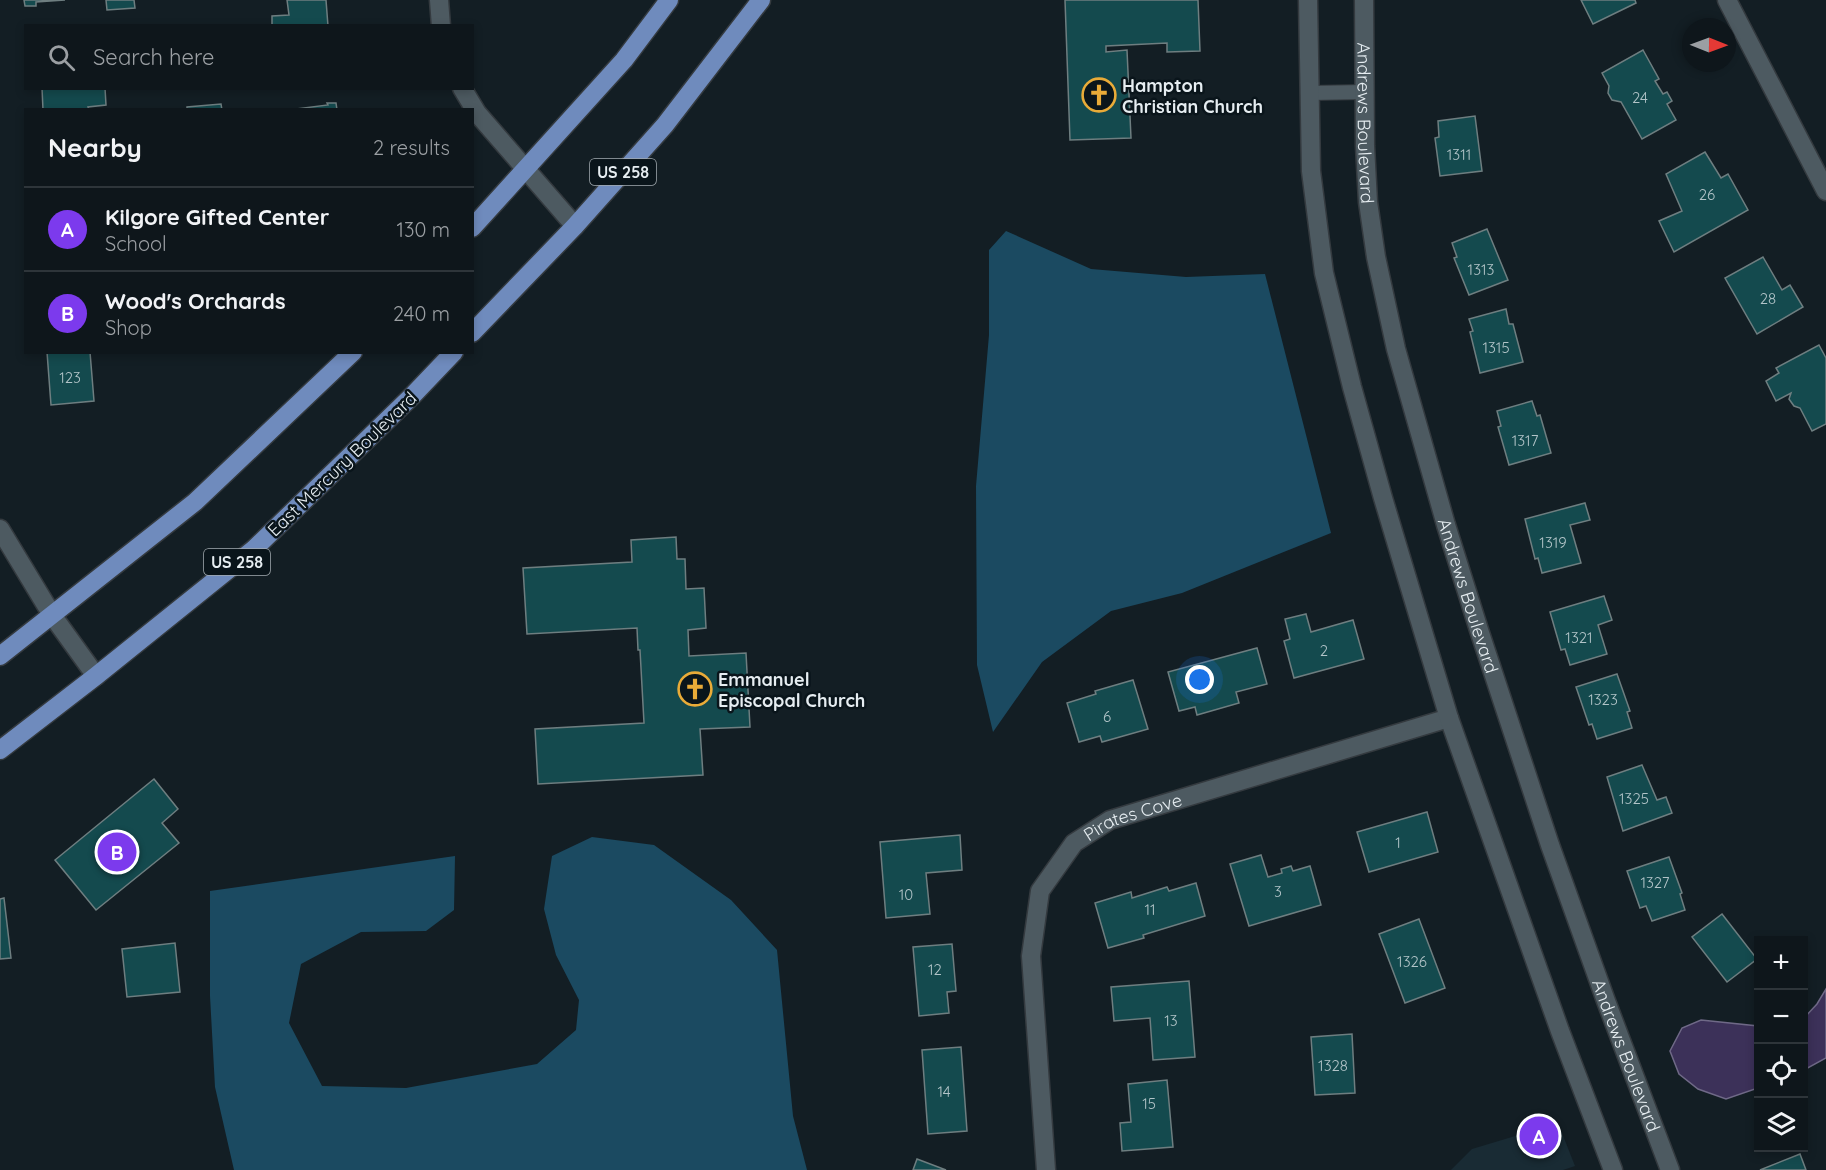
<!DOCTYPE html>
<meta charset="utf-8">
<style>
:root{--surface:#0e161b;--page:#1c2328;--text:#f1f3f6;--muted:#9b9fa3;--line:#2e353a;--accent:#7c3aed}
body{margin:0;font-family:Quicksand,sans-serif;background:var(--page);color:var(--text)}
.controls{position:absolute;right:18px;bottom:18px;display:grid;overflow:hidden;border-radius:0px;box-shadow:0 3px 9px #0003}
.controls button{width:54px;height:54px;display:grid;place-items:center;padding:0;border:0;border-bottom:2px solid var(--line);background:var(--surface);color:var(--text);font:30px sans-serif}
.compass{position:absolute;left:1682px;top:18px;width:54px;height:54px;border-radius:50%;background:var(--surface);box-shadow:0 3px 9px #0003;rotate:91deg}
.you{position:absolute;left:1200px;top:680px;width:21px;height:21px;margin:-15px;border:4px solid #fff;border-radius:50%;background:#1a73e8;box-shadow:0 0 0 9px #1a73e833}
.badge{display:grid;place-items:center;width:39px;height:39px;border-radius:50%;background:var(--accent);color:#fff;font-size:20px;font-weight:700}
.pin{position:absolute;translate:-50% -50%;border:3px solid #fff;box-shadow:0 2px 6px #0006}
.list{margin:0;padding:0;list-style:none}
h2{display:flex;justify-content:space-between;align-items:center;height:78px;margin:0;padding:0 24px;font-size:26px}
h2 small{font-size:20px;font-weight:400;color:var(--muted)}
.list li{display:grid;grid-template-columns:39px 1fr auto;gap:18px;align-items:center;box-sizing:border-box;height:84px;padding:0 24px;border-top:2px solid var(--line)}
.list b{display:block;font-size:22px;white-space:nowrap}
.list p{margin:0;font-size:20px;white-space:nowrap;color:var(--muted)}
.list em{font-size:20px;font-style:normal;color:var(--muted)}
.icon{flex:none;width:33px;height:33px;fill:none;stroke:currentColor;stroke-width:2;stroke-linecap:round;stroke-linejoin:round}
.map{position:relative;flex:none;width:1826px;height:1170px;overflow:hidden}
.search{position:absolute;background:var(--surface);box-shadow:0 3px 9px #0003;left:24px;top:24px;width:450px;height:66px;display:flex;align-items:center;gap:15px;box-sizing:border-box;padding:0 21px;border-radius:0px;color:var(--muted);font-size:22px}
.panel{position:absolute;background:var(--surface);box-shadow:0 3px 9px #0003;left:24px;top:108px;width:450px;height:246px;border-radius:0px}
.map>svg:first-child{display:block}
.built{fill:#192b34}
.green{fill:#1b4a61}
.water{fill:#3c3159;stroke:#6f6987;stroke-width:1.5}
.building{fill:#144a4e;stroke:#6e7e80;stroke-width:1.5}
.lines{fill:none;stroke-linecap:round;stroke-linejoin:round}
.lane-casing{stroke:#343a3f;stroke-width:16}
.street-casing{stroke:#343a3f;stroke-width:21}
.secondary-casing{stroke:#343a3f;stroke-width:21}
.primary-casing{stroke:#343a3f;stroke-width:21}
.lane{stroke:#4d5a61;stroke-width:14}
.street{stroke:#4d5a61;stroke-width:18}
.secondary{stroke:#4d5a61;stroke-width:18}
.primary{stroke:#6f8bbd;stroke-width:18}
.labels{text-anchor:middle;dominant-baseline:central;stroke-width:5;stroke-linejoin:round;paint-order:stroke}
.number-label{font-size:15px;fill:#b2c4c8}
.shield{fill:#0a151b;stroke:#a4acb1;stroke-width:1.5}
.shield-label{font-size:16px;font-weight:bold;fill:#e6edf1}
.poi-label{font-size:18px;font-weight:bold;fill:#e6edf1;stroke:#0a151b;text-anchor:start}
.street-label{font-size:18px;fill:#e6edf1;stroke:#0a151b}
</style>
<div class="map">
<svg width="1826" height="1170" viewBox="0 0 1826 1170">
<rect width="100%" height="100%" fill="#131e24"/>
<path class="built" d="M1558,1123L1575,1166L1563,1170H1451L1472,1149Z"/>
<g class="green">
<path d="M1006,231L1091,269L1186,277L1265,274L1331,533L1182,593L1111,611L1042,662L993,732L977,665L976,486L989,335V250Z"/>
<path d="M592,837L654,845L731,900L777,950L793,1116L807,1170H234L215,1087L210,996V891L455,856L454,910L426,931L361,932L301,964L289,1023L322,1086L406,1088L537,1064L576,1030L579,1000L556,955L544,909L552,856Z"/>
</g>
<g class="water">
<path d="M1826,989V1058L1804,1070V1018L1817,1004Z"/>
<path d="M1701,1020L1758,1026V1088L1726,1099L1698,1089L1679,1074L1670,1051L1682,1028Z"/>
</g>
<g class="building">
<path d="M24,0H65L36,2V6H25Z"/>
<path d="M106,0H134L135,8L107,10Z"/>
<path d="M287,0H326L328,26H272V16L289,15Z"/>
<path d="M1065,0H1198L1200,51L1167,52V43L1106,46V52L1127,50L1131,138L1070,140Z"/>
<path d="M1581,0H1635L1636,3L1593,24Z"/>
<path d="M1643,50L1659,79L1655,81L1663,94L1667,92L1672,101L1667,104L1676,120L1642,139L1621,102L1612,100L1608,93L1609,86L1602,73Z"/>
<path d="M42,88H105L106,105L88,107L89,110H43Z"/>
<path d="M327,103H336L337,110H288L328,105Z"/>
<path d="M221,104L222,110H187V107Z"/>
<path d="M1475,116L1482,171L1440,176L1435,138L1439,137L1438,121Z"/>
<path d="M1705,152L1721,178L1728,174L1748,210L1674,252L1659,221L1682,211L1666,174Z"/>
<path d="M1487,229L1508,280L1469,295L1454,258L1457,257L1452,243Z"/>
<path d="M1763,257L1782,290L1790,285L1803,307L1757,334L1725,278Z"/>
<path d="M1506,309L1509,324H1513L1523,362L1480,373L1470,332L1473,331L1469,319Z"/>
<path d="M1819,345L1826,358V424L1812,431L1800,408L1794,406L1789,399L1791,393L1776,401L1766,381L1779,373L1776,368Z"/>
<path d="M47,352H90L94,401L51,405Z"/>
<path d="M1532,401L1537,416L1540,415L1551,453L1509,465L1498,427L1501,426L1497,411Z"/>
<path d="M1585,503L1590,520L1570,525L1581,563L1542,573L1538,558L1535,559L1525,519Z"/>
<path d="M676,537L677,559H685L686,589L704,588L706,628L688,630L689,656L746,653L750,727L700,729L703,775L538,784L535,729L644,723L640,650H638L637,628L527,634L523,568L632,562L631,540Z"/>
<path d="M1604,596L1612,620L1598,625L1607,654L1570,665L1565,649L1561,650L1550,612Z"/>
<path d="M1306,614L1311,632L1353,620L1364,659L1294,678L1284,641L1290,639L1285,619Z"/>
<path d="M1257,648L1267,684L1236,692L1239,703L1197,715L1195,707L1179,711L1168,672Z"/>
<path d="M1617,674L1630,711L1627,712L1632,728L1597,739L1592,724L1589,725L1576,687Z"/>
<path d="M1133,680L1148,729L1102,742L1100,736L1079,742L1067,703L1096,694L1095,691Z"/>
<path d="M1642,765L1657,800L1666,797L1672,813L1623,831L1607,777Z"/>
<path d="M154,779L178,809L162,823L179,843L96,910L55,860Z"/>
<path d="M1427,812L1438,852L1369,872L1357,832Z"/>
<path d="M960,835L962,870L926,873L930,914L886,918L880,842Z"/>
<path d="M1261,855L1268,877L1282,873L1281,869L1291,866L1293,871L1310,866L1321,905L1249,926L1230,864Z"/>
<path d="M1669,857L1682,893L1680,894L1685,910L1652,921L1646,906L1640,908L1627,871Z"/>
<path d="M1196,883L1205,916L1143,935L1144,938L1108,948L1095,903L1131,892L1132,898L1167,887L1169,891Z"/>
<path d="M4,898L11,958L0,959V899Z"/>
<path d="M1722,914L1757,959L1727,982L1692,937Z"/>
<path d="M1419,919L1445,988L1405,1003L1379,934Z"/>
<path d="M175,943L180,992L127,997L122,949Z"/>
<path d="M952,944L956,991L947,992L949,1013L919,1016L913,947Z"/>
<path d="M1189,981L1195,1057L1153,1060L1150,1018L1114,1021L1111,987Z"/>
<path d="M1352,1034L1355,1093L1315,1095L1311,1037Z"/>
<path d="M961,1047L967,1131L928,1134L922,1050Z"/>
<path d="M1167,1080L1173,1147L1122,1151L1120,1123L1131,1122L1128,1084Z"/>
<path d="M1800,1154L1806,1170H1760Z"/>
<path d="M917,1159L946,1170H913Z"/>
</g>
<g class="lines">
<defs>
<path id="lane" d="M1310,93L1364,92"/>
<g id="street">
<path d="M439,0L441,26"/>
<path d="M1727,0L1826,191"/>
<path d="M462,88L477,113L575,226"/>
<path d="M0,529L52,615L96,676"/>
<path id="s1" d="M1046,1170L1031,956L1040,891L1074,843L1110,820L1449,718"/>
</g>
<g id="secondary">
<path d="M1308,0L1311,171L1324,273L1352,387L1383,498L1449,718L1560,1031L1613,1170"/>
<path id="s2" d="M1364,0L1365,146L1368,202L1376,257L1396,349L1446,525L1479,630L1550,845L1606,1001L1670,1170"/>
</g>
<g id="primary">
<path d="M472,228L624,60L669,0"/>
<path d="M472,333L575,226L665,125L761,0"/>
<path d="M0,656L195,502L353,352"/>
<path d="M0,750L96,676L254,549L413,395L454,352"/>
</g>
</defs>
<use href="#lane" class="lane-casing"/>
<use href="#street" class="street-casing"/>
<use href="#secondary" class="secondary-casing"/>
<use href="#primary" class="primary-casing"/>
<use href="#lane" class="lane"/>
<use href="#street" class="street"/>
<use href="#secondary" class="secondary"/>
<use href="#primary" class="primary"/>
</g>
<defs>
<symbol id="church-ring" viewBox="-11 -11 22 22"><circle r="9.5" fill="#0a151b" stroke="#e9ab38" stroke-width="1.5"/><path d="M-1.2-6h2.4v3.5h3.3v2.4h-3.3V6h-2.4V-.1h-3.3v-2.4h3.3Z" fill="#e9ab38"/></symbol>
</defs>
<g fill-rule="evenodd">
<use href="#church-ring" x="1080" y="76" width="38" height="38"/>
<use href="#church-ring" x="676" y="670" width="38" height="38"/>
</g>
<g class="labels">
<g class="number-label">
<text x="1640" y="97">24</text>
<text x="1459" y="154">1311</text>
<text x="1707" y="194">26</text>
<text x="1481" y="269">1313</text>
<text x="1768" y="298">28</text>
<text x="1496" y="347">1315</text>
<text x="70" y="377">123</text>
<text x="1525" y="440">1317</text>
<text x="1553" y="542">1319</text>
<text x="1579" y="637">1321</text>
<text x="1324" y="650">2</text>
<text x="1603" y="699">1323</text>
<text x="1107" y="716">6</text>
<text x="1634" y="798">1325</text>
<text x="1398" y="842">1</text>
<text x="1655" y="882">1327</text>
<text x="1278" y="891">3</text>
<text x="906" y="894">10</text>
<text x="1150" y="909">11</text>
<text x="1412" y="961">1326</text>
<text x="935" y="969">12</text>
<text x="1171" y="1020">13</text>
<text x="1333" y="1065">1328</text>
<text x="944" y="1091">14</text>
<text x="1149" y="1103">15</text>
</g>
<g class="shield">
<rect x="590" y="159" width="66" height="26" rx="4.5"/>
<rect x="204" y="549" width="66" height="26" rx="4.5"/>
</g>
<g class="shield-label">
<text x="623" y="172">US 258</text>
<text x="237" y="562">US 258</text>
</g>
<g class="poi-label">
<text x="1122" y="85">Hampton<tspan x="1122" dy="21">Christian Church</tspan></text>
<text x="718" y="679">Emmanuel<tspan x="718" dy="21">Episcopal Church</tspan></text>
</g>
<g class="street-label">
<text stroke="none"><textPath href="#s2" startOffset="123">Andrews Boulevard</textPath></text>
<text transform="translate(342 464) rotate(-44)">East Mercury Boulevard</text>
<text stroke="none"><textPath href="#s2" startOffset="609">Andrews Boulevard</textPath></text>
<text stroke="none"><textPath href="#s1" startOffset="404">Pirates Cove</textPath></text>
<text stroke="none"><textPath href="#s2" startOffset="1095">Andrews Boulevard</textPath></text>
</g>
</g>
</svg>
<div class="controls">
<button>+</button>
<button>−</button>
<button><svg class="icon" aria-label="locate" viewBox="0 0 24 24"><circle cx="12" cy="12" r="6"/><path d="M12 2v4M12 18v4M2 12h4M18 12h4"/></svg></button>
<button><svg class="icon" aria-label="layers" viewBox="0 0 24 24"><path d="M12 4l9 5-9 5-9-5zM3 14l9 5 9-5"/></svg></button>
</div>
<svg class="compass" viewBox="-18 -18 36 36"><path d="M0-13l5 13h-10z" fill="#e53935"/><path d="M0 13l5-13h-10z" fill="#9b9fa3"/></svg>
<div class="you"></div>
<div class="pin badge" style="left:1539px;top:1136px">A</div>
<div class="pin badge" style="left:117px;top:852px">B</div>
<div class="search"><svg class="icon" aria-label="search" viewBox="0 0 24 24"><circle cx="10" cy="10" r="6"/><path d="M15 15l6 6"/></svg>Search here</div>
<section class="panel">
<h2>Nearby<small>2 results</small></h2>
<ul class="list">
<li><span class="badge">A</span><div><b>Kilgore Gifted Center</b><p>School</p></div><em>130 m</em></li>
<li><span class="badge">B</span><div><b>Wood's Orchards</b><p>Shop</p></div><em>240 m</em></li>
</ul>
</section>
</div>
